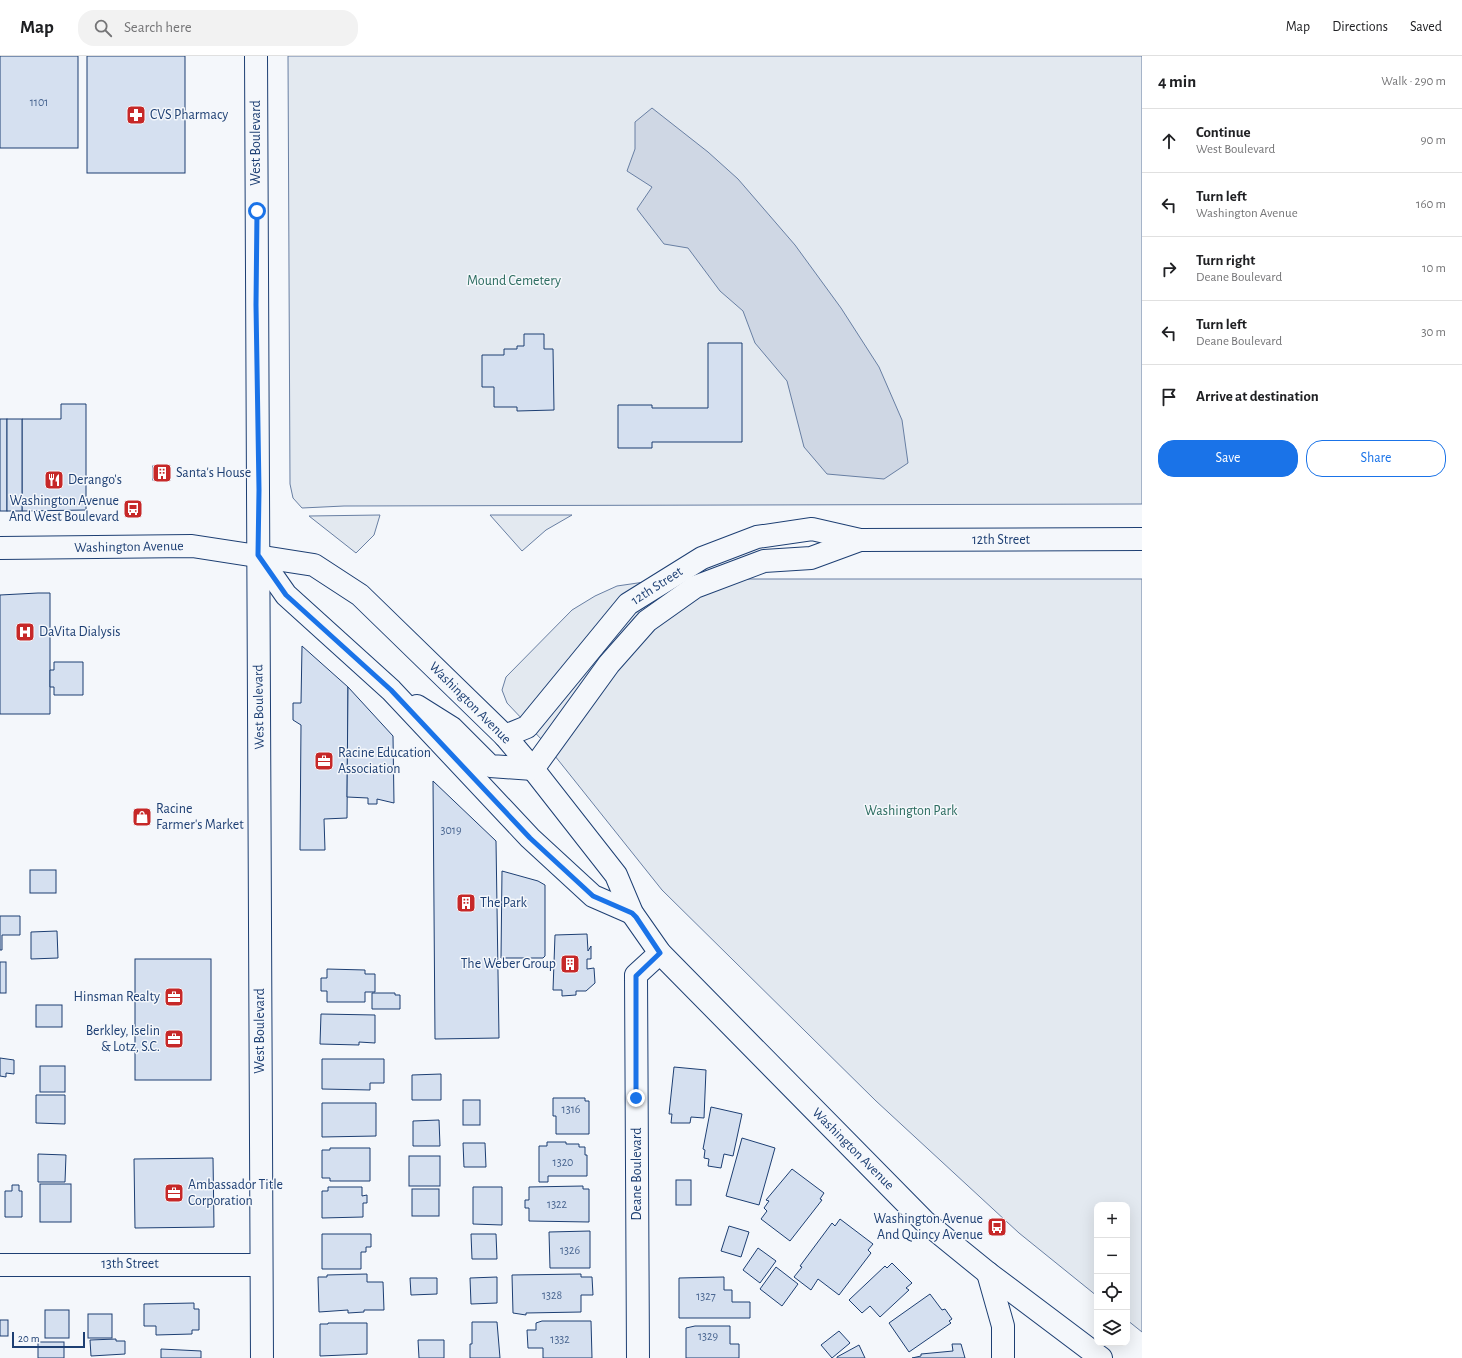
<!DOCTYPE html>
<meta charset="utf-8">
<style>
:root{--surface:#fff;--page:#f2f2f2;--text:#202124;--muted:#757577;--line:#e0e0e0;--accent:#1a73e8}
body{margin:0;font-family:"Alegreya Sans",sans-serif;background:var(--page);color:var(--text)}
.controls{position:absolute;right:12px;bottom:12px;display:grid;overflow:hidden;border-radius:8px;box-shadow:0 4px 16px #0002}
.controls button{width:36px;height:36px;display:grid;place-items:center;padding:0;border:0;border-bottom:1px solid var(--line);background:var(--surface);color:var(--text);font:20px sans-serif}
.scale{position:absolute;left:12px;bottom:10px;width:73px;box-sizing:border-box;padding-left:4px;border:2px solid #1d3f73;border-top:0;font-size:11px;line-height:14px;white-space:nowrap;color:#1d3f73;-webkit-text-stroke:3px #f4f7fb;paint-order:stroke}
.stop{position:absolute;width:12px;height:12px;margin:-9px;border:3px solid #1a73e8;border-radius:50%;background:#fff}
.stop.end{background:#1a73e8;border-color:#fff;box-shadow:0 1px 4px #0008}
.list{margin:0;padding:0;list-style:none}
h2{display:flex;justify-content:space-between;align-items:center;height:52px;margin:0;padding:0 16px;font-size:17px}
h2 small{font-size:13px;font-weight:400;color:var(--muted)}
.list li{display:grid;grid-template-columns:26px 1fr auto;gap:12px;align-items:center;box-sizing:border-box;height:64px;padding:0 16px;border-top:1px solid var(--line)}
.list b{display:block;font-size:15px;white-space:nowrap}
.list p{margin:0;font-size:13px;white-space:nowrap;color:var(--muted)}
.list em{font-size:13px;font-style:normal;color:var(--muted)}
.actions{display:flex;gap:8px;padding:12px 16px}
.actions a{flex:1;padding:9px 0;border:1px solid var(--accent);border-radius:16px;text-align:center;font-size:14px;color:var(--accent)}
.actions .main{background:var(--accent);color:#fff}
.icon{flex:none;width:22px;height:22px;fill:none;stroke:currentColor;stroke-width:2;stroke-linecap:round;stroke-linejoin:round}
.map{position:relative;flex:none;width:1142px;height:1302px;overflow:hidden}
header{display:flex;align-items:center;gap:24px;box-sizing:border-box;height:56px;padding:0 20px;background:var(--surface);border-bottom:1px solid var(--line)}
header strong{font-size:19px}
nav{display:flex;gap:22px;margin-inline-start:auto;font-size:14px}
.search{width:280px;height:36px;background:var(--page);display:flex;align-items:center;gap:10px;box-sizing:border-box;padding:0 14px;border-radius:16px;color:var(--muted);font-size:15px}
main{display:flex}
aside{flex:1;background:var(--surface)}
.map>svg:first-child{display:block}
.green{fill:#e3e9f0;stroke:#687fa3}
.water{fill:#cfd7e4;stroke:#687fa3}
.building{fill:#d5e0f0;stroke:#1d3f73}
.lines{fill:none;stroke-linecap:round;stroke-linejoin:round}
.minor-casing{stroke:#1d3f73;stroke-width:24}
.major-casing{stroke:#1d3f73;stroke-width:24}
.minor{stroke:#f4f7fb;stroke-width:22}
.major{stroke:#f4f7fb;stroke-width:22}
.route{stroke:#1a73e8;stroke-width:5}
.labels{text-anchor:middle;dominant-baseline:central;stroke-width:3;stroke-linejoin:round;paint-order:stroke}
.number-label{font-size:12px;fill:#4b6792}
.poi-label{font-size:14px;fill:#1d3f73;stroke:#f4f7fb;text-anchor:start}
.street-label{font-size:14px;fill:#1d3f73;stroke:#f4f7fb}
.park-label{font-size:14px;fill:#2c6c60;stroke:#f4f7fb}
</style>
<header>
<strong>Map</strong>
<div class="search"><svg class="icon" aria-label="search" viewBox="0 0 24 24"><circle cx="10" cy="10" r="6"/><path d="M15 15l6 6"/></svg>Search here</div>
<nav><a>Map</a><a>Directions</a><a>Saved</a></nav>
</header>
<main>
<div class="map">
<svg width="1142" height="1302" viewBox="0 0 1142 1302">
<rect width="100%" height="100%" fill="#f4f7fb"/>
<g class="green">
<path d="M288,0H1142V448L344,450L302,452L293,442L290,428Z"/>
<path d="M380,459L374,479L356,497L309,460Z"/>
<path d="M490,459H572L546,474L522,495Z"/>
<path d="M665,523H1142V1276L1127,1264V1149H1097V1240L1019,1177L876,1045L662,834L543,685L507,647L502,634L506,621L572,554L595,540L617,530Z"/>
</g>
<path class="water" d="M652,52L708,96L738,123L795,189L841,252L879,311L902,364L908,407L884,423L827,418L804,391L787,325L755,287L743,255L720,235L688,192L664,188L637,153L652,131L627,115L635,93V66Z"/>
<g class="building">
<rect x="0" y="0" width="78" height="92"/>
<rect x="87" y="0" width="98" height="117"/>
<path d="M524,278H544V293H553L554,354L517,355V351H494V331H482V299H504V293H517V290H524Z"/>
<path d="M708,287H742V386H652V392H618V349H652V352H708Z"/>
<path d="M61,348H86V454L22,455V363H61Z"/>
<rect x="0" y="363" width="7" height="92"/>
<rect x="7" y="363" width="15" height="92"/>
<rect x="153" y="410" width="17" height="14"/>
<path d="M38,537H50V658H0V539Z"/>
<path d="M302,590L348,631L347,762L324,763L325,794H300L301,669L293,664V647H301Z"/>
<path d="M54,606H83V639H54V631H50V614H54Z"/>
<path d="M348,631L393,680L394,747L377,743V748H368V742L347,741Z"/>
<path d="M433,725L496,785L499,982L435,983Z"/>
<rect x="30" y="814" width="26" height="23"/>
<path d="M502,815L538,825L545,829V900L543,902H501Z"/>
<path d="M0,860H20V879H2V894H0Z"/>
<path d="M57,875L58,902L31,903V876Z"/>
<path d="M587,878L588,895L591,890V903H587V913L594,912L595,927L586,935H576V939L562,940V934H553L555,879Z"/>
<rect x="135" y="903" width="76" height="121"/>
<rect x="0" y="906" width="6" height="31"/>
<path d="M327,913L365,914V918H375V936H365V946H327V935H321V922H327Z"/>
<path d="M372,937H395V939H400V953H372Z"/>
<rect x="36" y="949" width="26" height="22"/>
<path d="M321,958L375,959V987L359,986V989L320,988Z"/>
<path d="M0,1002L14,1004V1018L6,1017V1021L0,1020Z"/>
<path d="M322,1003H384V1027H370V1034L322,1033Z"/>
<rect x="40" y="1010" width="25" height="26"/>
<path d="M674,1011L706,1014L704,1062L691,1061L690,1067H671L672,1058H669Z"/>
<path d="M441,1018V1044H412V1019Z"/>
<path d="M36,1039H65V1068L36,1067Z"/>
<path d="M553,1042H585V1045H589V1078H556V1060H553Z"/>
<rect x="463" y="1044" width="17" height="25"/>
<path d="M322,1047H376V1080L322,1081Z"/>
<path d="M711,1051L742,1058L733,1100L724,1098L721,1112L708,1110L709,1103L704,1102L705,1094L703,1093Z"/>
<path d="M439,1064L440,1090H413V1065Z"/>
<path d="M742,1082L775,1092L759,1149L726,1140Z"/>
<path d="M547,1086H566V1088H579V1091H585V1099H587V1120H548V1126H539V1090H547Z"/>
<path d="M463,1087H485L486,1111H464Z"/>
<path d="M330,1092H370V1125H330V1122H322V1094H330Z"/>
<path d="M38,1098L66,1099L65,1126H38Z"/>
<rect x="409" y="1100" width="31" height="30"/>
<path d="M213,1102L214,1171L135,1172L134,1103Z"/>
<path d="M792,1113L824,1137L820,1143L822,1144L790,1185L761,1163L767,1155L764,1152L769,1145L766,1144Z"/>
<rect x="676" y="1124" width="15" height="25"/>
<rect x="40" y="1128" width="31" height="38"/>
<path d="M12,1129H19V1135H22V1161H5V1135H12Z"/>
<path d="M583,1130V1133H589V1166L529,1165V1152H525V1144H529V1131Z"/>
<path d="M328,1131H362V1140L367,1139V1147H363V1161L322,1162V1135H328Z"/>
<path d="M473,1131H502V1169L473,1168Z"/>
<rect x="412" y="1133" width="27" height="27"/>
<path d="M840,1163L873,1188L868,1194L871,1197L839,1239L818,1223L811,1234L794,1221L802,1211L800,1210L832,1167L835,1170Z"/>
<path d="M729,1170L749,1176L741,1201L721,1195Z"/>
<path d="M590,1175V1212H550L549,1176Z"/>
<path d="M322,1178H371V1191H366V1196H361V1213H322Z"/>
<path d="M471,1178H496L497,1203H472Z"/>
<path d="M758,1192L776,1205L760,1227L743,1214Z"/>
<path d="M892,1207L912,1227L906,1232L909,1234L880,1261L870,1250L862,1257L849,1244L885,1210L887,1212Z"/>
<path d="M776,1211L798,1228L782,1250L760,1233Z"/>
<path d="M367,1218V1226H383L384,1254H364V1256L348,1257V1254L319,1256L318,1221H327V1219Z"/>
<path d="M581,1218V1221H592L593,1239H581V1256L526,1257V1259L513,1257L512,1219Z"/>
<path d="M497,1221V1247L471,1248L470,1222Z"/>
<path d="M724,1221V1234H732V1246H750V1262H679V1222Z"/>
<path d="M410,1222H437V1238L411,1239Z"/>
<path d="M930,1238L942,1254L945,1253L952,1263L949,1265L951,1267L909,1296L889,1267Z"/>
<path d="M194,1247V1253H199V1274H192V1278L156,1279V1270H144V1248Z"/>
<rect x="45" y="1254" width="24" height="28"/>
<rect x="88" y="1258" width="24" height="24"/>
<rect x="0" y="1264" width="8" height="16"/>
<path d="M542,1265H591L592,1302H543V1292H528L527,1274H536V1267Z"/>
<path d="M472,1266H497L500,1302H470V1288H472Z"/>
<path d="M328,1267H367V1298L320,1300V1268H328Z"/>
<path d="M695,1270H730V1288H739V1302H686V1272Z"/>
<path d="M839,1275L850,1287L832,1302L821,1289Z"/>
<path d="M116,1283V1285H125V1298L91,1300L90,1284Z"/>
<path d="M418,1284H444V1302H419Z"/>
<rect x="38" y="1286" width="26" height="16"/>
<path d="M952,1288H961L965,1302H912L921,1300V1298L953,1295Z"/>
<path d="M859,1289L865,1302H837V1301Z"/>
<path d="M161,1293L201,1295V1302H161Z"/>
</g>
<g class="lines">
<defs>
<g id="minor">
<path d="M256,0L262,1302"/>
<path d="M505,680L527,671L628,548L702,502L757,481L812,473L860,484L1142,483"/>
<path d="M533,713L609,608L647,565L695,531L764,505L811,502L860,484"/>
<path d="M0,1209H260"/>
<path d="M988,1217L1003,1270V1302"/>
<path d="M638,1302L636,919L660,897"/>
</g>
<g id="major">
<path d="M0,492L192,490L314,509L360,539L505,680L533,713L616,819L632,857L660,897L924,1165L988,1217L1101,1302"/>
<path d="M258,499L286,539L391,634L530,782L593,840L632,857"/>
<path d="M417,650L452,672L490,710L533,713"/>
</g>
</defs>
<use href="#minor" class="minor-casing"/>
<use href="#major" class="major-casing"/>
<use href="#minor" class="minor"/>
<use href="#major" class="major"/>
</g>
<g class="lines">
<path class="route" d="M257,155L256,249L259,434L258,499L286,539L391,634L530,782L593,840L632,857L636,861L660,897L636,920V1042"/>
</g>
<defs>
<symbol id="pharmacy-square" viewBox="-11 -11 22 22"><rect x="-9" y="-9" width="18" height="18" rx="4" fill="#c62828" stroke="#f4f7fb"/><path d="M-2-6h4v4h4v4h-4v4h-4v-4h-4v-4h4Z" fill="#fff"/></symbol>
<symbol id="building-square" viewBox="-11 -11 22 22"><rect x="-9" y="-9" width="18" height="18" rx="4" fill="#c62828" stroke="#f4f7fb"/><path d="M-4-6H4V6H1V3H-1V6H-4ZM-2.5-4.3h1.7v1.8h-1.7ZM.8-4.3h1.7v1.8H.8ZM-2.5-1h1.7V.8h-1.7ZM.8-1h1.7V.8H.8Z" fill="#fff"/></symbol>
<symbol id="restaurant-square" viewBox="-11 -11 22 22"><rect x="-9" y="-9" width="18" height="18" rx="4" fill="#c62828" stroke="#f4f7fb"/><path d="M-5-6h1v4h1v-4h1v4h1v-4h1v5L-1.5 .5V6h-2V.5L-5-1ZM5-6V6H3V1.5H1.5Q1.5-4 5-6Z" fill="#fff"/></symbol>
<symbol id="bus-square" viewBox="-11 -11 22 22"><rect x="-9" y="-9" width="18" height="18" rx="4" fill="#c62828" stroke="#f4f7fb"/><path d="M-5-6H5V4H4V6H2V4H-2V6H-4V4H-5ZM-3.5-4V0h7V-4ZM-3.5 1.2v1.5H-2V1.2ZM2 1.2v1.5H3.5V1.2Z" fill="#fff"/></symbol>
<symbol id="hospital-square" viewBox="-11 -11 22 22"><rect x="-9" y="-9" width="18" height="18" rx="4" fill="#c62828" stroke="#f4f7fb"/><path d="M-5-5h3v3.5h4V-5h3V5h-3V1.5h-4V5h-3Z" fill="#fff"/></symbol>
<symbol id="office-square" viewBox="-11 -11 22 22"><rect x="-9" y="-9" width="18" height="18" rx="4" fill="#c62828" stroke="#f4f7fb"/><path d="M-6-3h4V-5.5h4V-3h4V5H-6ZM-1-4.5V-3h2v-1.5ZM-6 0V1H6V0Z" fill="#fff"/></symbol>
<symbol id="shop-square" viewBox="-11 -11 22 22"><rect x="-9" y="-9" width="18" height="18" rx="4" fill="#c62828" stroke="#f4f7fb"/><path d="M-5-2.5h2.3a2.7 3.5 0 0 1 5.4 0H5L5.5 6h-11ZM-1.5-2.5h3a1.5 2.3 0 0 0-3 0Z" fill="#fff"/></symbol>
</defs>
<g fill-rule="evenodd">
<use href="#pharmacy-square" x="125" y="48" width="22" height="22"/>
<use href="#building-square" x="151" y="406" width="22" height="22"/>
<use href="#restaurant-square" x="43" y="413" width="22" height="22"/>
<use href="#bus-square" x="122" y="442" width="22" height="22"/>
<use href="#hospital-square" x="14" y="565" width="22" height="22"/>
<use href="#office-square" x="313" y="694" width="22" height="22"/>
<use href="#shop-square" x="131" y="750" width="22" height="22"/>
<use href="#building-square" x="455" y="836" width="22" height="22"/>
<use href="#building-square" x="559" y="897" width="22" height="22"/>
<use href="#office-square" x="163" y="930" width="22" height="22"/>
<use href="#office-square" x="163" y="972" width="22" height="22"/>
<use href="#office-square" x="163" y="1126" width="22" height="22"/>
<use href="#bus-square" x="986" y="1160" width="22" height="22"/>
</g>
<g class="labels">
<g class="number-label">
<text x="39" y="46">1101</text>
<text x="451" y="774">3019</text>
<text x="571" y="1053">1316</text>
<text x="563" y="1106">1320</text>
<text x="557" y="1148">1322</text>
<text x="570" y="1194">1326</text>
<text x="552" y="1239">1328</text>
<text x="706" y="1240">1327</text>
<text x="708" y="1280">1329</text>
<text x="560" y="1283">1332</text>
</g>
<g class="poi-label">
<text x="150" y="59">CVS Pharmacy</text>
<text x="176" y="417">Santa's House</text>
<text x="68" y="424">Derango's</text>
<text x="119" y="445" text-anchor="end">Washington Avenue<tspan x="119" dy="16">And West Boulevard</tspan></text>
<text x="39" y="576">DaVita Dialysis</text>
<text x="338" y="697">Racine Education<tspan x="338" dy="16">Association</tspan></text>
<text x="156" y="753">Racine<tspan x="156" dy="16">Farmer's Market</tspan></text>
<text x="480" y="847">The Park</text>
<text x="556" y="908" text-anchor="end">The Weber Group</text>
<text x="160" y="941" text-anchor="end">Hinsman Realty</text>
<text x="160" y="975" text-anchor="end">Berkley, Iselin<tspan x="160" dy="16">&amp; Lotz, S.C.</tspan></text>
<text x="188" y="1129">Ambassador Title<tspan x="188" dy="16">Corporation</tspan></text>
<text x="983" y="1163" text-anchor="end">Washington Avenue<tspan x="983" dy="16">And Quincy Avenue</tspan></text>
</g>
<g class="street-label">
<text transform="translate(256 87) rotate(-90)">West Boulevard</text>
<text x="1001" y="484">12th Street</text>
<text transform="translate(129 491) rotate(-1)">Washington Avenue</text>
<text transform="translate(657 530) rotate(-33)">12th Street</text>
<text transform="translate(470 647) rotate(45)">Washington Avenue</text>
<text transform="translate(259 651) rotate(-91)">West Boulevard</text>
<text transform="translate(260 975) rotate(-90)">West Boulevard</text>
<text transform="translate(853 1093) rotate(45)">Washington Avenue</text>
<text transform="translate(637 1118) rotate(-90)">Deane Boulevard</text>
<text x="130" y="1208">13th Street</text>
</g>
<g class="park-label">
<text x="514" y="225">Mound Cemetery</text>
<text x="911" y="755">Washington Park</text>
</g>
</g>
</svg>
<div class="controls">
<button>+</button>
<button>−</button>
<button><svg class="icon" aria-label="locate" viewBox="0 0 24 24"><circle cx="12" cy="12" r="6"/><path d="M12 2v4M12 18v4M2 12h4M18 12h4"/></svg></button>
<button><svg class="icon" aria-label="layers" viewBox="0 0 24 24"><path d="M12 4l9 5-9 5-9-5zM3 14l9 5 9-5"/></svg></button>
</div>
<div class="scale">20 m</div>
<div class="stop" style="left:257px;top:155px"></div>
<div class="stop end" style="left:636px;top:1042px"></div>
</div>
<aside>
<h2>4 min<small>Walk · 290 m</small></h2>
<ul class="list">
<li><svg class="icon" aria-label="ahead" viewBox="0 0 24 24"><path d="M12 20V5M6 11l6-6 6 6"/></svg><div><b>Continue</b><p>West Boulevard</p></div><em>90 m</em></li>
<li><svg class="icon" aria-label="left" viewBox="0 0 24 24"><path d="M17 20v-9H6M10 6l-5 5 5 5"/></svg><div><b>Turn left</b><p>Washington Avenue</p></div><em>160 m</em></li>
<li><svg class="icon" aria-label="right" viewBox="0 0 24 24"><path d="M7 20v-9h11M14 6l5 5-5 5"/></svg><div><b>Turn right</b><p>Deane Boulevard</p></div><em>10 m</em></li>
<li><svg class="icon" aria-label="left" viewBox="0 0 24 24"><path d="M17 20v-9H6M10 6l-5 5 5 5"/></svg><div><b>Turn left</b><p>Deane Boulevard</p></div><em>30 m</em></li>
<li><svg class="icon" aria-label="arrive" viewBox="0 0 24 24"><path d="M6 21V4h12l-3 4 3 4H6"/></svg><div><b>Arrive at destination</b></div></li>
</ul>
<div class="actions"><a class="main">Save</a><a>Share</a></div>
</aside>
</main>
